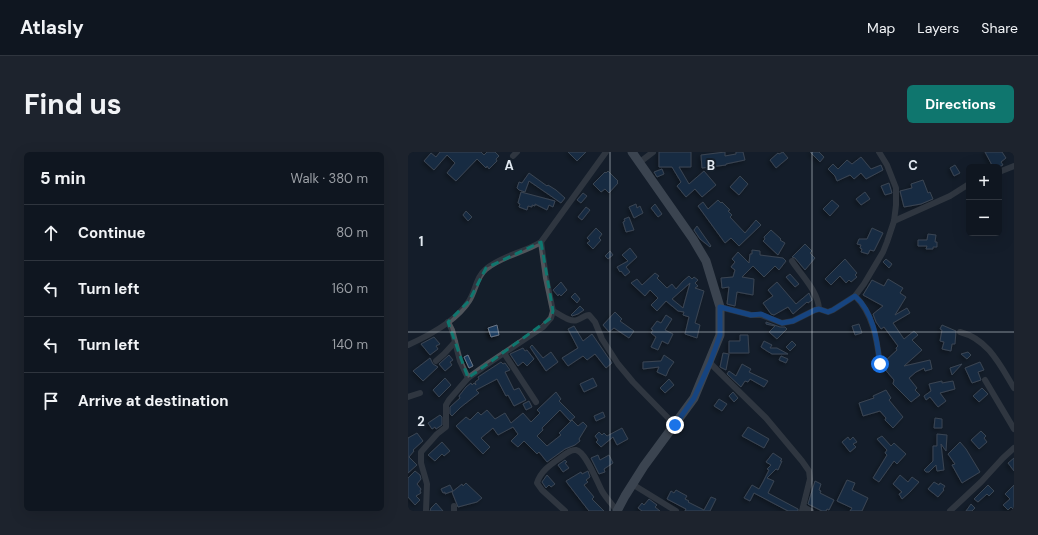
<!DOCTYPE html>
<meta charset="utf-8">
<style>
:root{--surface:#0f1620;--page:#1d232d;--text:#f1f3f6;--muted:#9b9fa5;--line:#2f353e;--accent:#0f766e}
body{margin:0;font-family:"DM Sans",sans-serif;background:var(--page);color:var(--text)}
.controls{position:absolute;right:12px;top:12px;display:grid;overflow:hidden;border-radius:6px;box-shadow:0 4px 16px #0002}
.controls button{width:36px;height:36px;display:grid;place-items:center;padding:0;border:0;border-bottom:1px solid var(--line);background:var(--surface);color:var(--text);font:20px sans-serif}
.stop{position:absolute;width:12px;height:12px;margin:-9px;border:3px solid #1a73e8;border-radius:50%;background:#fff}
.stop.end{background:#1a73e8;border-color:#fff;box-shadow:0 1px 4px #0008}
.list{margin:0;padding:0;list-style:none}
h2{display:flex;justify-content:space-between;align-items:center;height:52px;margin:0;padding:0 16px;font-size:17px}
h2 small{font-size:13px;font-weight:400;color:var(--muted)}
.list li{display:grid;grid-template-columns:26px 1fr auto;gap:12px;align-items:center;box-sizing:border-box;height:56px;padding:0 16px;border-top:1px solid var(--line)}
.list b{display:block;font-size:15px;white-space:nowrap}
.list em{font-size:13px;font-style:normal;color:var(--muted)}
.icon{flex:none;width:22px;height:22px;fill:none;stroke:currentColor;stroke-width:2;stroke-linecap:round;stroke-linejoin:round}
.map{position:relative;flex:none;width:606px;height:359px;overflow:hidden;border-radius:6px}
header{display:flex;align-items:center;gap:24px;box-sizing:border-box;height:56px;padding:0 20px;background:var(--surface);border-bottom:1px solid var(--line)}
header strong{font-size:19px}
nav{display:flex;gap:22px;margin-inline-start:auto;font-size:14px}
.intro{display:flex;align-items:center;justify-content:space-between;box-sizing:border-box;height:96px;padding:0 24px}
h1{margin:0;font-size:28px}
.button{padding:10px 18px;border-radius:6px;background:var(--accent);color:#fff;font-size:14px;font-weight:700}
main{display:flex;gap:24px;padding:0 24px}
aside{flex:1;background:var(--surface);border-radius:6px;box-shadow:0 4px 16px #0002}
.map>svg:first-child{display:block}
.building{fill:#1f3c60;stroke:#697584;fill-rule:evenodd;filter:url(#shadow)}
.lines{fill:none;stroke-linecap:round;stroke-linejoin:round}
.street{stroke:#50555b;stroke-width:6}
.secondary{stroke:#6c747f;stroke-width:9}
.route{stroke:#1a73e8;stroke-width:5}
.marked{fill:none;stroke:#0f766e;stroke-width:3;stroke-dasharray:8 5;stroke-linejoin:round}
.grid{fill:none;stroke:#e2e9f1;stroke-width:1;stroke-opacity:0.55}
.grid-label{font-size:13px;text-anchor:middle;font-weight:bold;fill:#e2e9f1;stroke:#141e2a;stroke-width:4;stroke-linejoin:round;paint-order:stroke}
</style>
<header>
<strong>Atlasly</strong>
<nav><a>Map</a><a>Layers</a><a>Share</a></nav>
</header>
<div class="intro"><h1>Find us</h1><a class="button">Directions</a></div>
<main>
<aside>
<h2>5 min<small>Walk · 380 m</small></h2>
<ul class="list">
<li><svg class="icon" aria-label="ahead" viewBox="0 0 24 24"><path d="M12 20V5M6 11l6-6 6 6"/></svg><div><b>Continue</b></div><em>80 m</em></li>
<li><svg class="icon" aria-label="left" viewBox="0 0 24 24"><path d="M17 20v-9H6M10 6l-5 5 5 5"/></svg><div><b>Turn left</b></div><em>160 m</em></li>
<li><svg class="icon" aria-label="left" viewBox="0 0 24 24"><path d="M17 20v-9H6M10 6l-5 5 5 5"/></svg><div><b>Turn left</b></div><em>140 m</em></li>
<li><svg class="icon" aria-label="arrive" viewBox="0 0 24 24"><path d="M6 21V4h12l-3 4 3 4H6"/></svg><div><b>Arrive at destination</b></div></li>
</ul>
</aside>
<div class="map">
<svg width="606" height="359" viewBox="0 0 606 359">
<defs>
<filter id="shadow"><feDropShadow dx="-2" dy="2" stdDeviation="2" flood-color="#0009"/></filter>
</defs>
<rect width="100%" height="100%" fill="#141e2a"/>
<g class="building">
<path d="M32,0H73L76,3L79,0H87L91,4L88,7L89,9L81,17L79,14L78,16L69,7L48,29L39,21L47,11L39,3L26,18L16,9L23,1L28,5Z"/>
<path d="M160,0H178L169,9Z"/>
<path d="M251,0H283V15H271L281,32L296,19L308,33L294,45L287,37L278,45L269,34L273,30L264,15H251Z"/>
<path d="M317,0V4L328,2V0H335L337,8L318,12V13L294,16L293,3Z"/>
<path d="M375,0L380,6L368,16L362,8L370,1L371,2Z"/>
<path d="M402,0H411L416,5L412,10Z"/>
<path d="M577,0H594L598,6L593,10L595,13L591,15H585Z"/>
<path d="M453,5L463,17L473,13L475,18L458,27L453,21L446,27L442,23L429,29L427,24L420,17L425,12L430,17L439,8L444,12Z"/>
<path d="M547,13L552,21L546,24L542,16Z"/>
<path d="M254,17L256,22L249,25L246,20Z"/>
<path d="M200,19L210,29L209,30L210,31L201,41L197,37L193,40L185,32L197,20L198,21Z"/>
<path d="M121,21L139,34L140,33L148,38L157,46L153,51L121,29L117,40L111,38L109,36L111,30L114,31Z"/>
<path d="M332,24L340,32L331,43L322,35Z"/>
<path d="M515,28L520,41L522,40L525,47L513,52L496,55L492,39L504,36L503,32Z"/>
<path d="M481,31L484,41L477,43L473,34Z"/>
<path d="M113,40L147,49L145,55L141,53L139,58L127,52V54L124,53V55L120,54L119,58L111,55L112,52L110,51Z"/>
<path d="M457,40L462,47L453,53L448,47Z"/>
<path d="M175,41L179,44L173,51L169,48Z"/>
<path d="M310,48L313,51L314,50L322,58L320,59L324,63L322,65L337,81L348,68L353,73L331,94L323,86L317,91L290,54L295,50L300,57Z"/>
<path d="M424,48L431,54L422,64L415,57Z"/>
<path d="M228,52L229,56L232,54L235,61L226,66L221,55Z"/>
<path d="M247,52L254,62L250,65L243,56Z"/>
<path d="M178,55L182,58L174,68L170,65Z"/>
<path d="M58,59L64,65L60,69L55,63Z"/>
<path d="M221,65L226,78L218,80L215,70L217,69L216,67Z"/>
<path d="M289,74L303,94L302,95L292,87L286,78Z"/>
<path d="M188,76L194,82L191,86L193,88L185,97L179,91L182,89L179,86Z"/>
<path d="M464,76L475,81L466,99L462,98L460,102L453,100L454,97L452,96L453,93L449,92L451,87H459Z"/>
<path d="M363,78L373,87L372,88L377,91L370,103L355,89L357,87L356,85Z"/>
<path d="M520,82L528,83L527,90H529V95H525V97H518L519,94H510V88H519Z"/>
<path d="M397,92L404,99L402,101L407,106L397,118L387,106L384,105Z"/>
<path d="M222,96L229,105L218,115L222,120L217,124L213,119L212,120L209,115L220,109L214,103Z"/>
<path d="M344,98L352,99V103L375,106L378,109L371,118L367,114L356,125L345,114L334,125L346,127L345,143L329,140L327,154L319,152L321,135L314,136L313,126L325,125L327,118L323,115L327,110L324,107L330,100L341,111L342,102H344Z"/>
<path d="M202,99L205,103L200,107L197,104Z"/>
<path d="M437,107L449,121L447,123L449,125L443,130L441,128L438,131L432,124L423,133L417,127Z"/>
<path d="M478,107L484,112L481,116L475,110Z"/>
<path d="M247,121L251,124L249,126L259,136L264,132L268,137L275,129L281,124L284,127L286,125L290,128L287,131L290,134L287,136L296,139L287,171L292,173L289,186L277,182L281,165L275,163L276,160L270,159L258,149L249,159L243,153L250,146L242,138L237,144L223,131L229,127L234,133ZM282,131L280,138L275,156L264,147Z"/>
<path d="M382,122L391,132L387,135L378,125Z"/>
<path d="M480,127L495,136L492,141L498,145L487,163L499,156L502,161L485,171L496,187L506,179L510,183L504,188L514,198L496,214L522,208L524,217L517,219L516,216L508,220L501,226L509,236L507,238L512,243L503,250L485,232L486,228L475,215L476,210L489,198L488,196L490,194L476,175L473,177L468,170L465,162L475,154L455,143L464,128L476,134Z"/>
<path d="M153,130L159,138L153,144L151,142L150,144L145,138Z"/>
<path d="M369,130L388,152L401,141L404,148L400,151L399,150L385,162L380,155L366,163L363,162L355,151L365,144L360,138Z"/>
<path d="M167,141L172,147L169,151L163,145Z"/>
<path d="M172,154L176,158L170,162L164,164L163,163Z"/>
<path d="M207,160L214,167L212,169L226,179L221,186L206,176L201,180L195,173Z"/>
<path d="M258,163L264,167L257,178L265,182L260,192L254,189L250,198L243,195L248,185L243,181L245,178L243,177L249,169L253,171Z"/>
<path d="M358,170L372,175H377L379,177L369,187L361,180L367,174L358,172Z"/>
<path d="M451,172L454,181L447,183L444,174Z"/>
<path d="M89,173L91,183L83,185L80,176Z"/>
<path d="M534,173L548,179L547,192H544L543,199L534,197L536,190L532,189L534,178L532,177Z"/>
<path d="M166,174L175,189L184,182L204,211L198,216L187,202L179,208L175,204L160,214L154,206L170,196L160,177Z"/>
<path d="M332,183H340L341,201H321V189H332Z"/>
<path d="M26,185L32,192L28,194L30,197L22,203L13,192Z"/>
<path d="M356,189L364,193L362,196H369L380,202H364L359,199L353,195Z"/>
<path d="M384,189L388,193L382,199L378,195Z"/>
<path d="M124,193L135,206L143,200L150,210L138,219L122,195Z"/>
<path d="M115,196L117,199L119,198L126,207L119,214L115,210L110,214L102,202Z"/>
<path d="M560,200L563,203L559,207L553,202Z"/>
<path d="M315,201L321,202L318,218L312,215Z"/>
<path d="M41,203L45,208L42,210L44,213L37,219L31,212Z"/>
<path d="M60,203L65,214L61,216L56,205Z"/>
<path d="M256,203L266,210L261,217L258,224L249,220L251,215L235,217V210L253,209Z"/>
<path d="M373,204L380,207L378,211L371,208Z"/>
<path d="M22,206L25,212L30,215L15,229L5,219Z"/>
<path d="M93,210L95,212L97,211L102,218L97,220L106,238L111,236L118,248L106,254L100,243L98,244L89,227L68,238L71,241L53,255L44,264L42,262V255L52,246L51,244L58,235L63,231L64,233L66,231L68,233L67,230L71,227L70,225Z"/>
<path d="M572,210L576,218L570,220L573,228L564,231L557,216Z"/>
<path d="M334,212L343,217L341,220L360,229L356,235L342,227L340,230L337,229L333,235L319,222L321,219L328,224Z"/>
<path d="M554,212L544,223L542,216Z"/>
<path d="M37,226L43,233L31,245L25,238Z"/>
<path d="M185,226L189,234L176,240L172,232Z"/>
<path d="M261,227L266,233L257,241L252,236Z"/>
<path d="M534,229V231L545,229L547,237L532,241L538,249L530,255L522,245L518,248L516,244L523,239L521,232Z"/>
<path d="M574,236L580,242L571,250L565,244Z"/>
<path d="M478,238L483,246L481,248L495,265L485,276L477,268L478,266L472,259L455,264L451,251L466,246L465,244Z"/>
<path d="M148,240L153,247L151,249L167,265L162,269L152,258L134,276L135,278L129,284L139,294L153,283L151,281L164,268L170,274L175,270L179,274L171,287L172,289L167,293L157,297L139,310L131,300L129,302L116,289L110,295L103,289L110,282L105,275L90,283L85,276L73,286L82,295L75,302L48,274L58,265L62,268L70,260L73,263L79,258L87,267L97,261L103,271L115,261L123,270L132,261L129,258Z"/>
<path d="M325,240L330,246L326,250L321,244Z"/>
<path d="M311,247L319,252L314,259L306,254Z"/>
<path d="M121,249L124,255L118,258L115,252Z"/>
<path d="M195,260L197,265L188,269L186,264Z"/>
<path d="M32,263L34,265V273L28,277L27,275L24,277L20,271Z"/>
<path d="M527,266L534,267V276H526Z"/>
<path d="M340,275L361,287L356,296L334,284Z"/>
<path d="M214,276L220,287L209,293L205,285L193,295L188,290L190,288L187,284L191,280L194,283L196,281L199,284Z"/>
<path d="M573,279L578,284L576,286L579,290L571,297L563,288Z"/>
<path d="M9,281L15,289L5,298L6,299L1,305L9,313L0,321V286Z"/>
<path d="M529,282L539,283L538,299L533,292L536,318L529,319L528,313L521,320H518L516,318L525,309V294H529Z"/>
<path d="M474,284L483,294L486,291L498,302L489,312L486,309L471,330L465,326L479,303L477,301L479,298L469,287Z"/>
<path d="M440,285L442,288L445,285L449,290L445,292L448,295L442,300L434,290Z"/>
<path d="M34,290L42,299L36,304L34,302L27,309L20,303Z"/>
<path d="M552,290L558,297L572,320L554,331L544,313L547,312L540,302Z"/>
<path d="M365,301L374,307L372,309H374L370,318L368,317L359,326L366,329L360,341L390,357V359H380L346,341L342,349L336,346L344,333L351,337L355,330L361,318L359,317L363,313L358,310Z"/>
<path d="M190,303L192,308L201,303L205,311L196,317L197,320L191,322L183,306Z"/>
<path d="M606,306V319L600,311Z"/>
<path d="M157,308L159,310L157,311L161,316L155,320L150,313Z"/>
<path d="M7,319L12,323L13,327L9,332L13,337L12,339L13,341L8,344L12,348L7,353L0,345V326Z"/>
<path d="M180,319L182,325L178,328L180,330L176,333L186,345L184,347L196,359H181L160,332L158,329L173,320L174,322Z"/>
<path d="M139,323L147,332L143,335L141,333L138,336L134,330Z"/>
<path d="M492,323L500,330L504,325L511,330L502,340L494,347L491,342L494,340L485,332Z"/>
<path d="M439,328L447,331L444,338L460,346L454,359H442L444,356L429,349Z"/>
<path d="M407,329L413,332L411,338L413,339L412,341L426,348L421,358L419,357L418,359H414L400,352Z"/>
<path d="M526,330L531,333L532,331L537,334L535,337L536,338L530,345L520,337Z"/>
<path d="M58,331L74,346L69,350L50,355L44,340L54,332L55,334Z"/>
<path d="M42,333L45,339L37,342V340L35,341L33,337Z"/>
<path d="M580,333L586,339L581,344L579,342L570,350L566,347Z"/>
<path d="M606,333V358L603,355L600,358L595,353L602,347L597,342Z"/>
<path d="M268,338L279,344L277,347L281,349L280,350L296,358L303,345L308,347L302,359H277L278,357L259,347L263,339L266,341Z"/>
<path d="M241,347L249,353L247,355L252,359H234L230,356L234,351L236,353Z"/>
<path d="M28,351L35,359H22L23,356Z"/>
<path d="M563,352L567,356L564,359H558Z"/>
</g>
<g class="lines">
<g class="street">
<path d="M105,4L109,0"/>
<path d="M232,10L245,0"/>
<path d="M591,20L606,14"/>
<path d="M486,69L542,44L561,32"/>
<path d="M384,109C394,124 410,139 411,157"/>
<path d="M447,144C465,161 469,188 472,212"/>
<path d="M312,155L343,163H353L374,171L385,169L407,158L411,157L420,160L425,158L447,144L456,132L475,100L479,90L486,69L488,53V36L479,13L471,0"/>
<path d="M145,159C152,162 162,171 169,168C174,166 177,163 181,163L187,170L194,187L210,212L225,230L267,273"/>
<path d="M40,170L44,178L52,209L60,226"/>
<path d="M552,180C580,187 592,213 606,236"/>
<path d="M0,193C20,184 49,168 61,149C68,138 68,125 78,117C93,104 115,101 133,90"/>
<path d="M96,201L128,250"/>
<path d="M28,209L36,202L47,190"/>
<path d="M302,211L358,266L394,309L401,319L402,327L394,359"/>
<path d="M577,228L606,277"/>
<path d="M0,245L12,241"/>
<path d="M224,332L268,359"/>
<path d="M396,355L403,359"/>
<path d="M18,359L19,332L13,311V300L29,282L38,275V253L41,248L60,226L81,211L135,175L143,166L145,159L138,126L133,90L198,0"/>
<path d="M46,359V354"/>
<path d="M157,359L134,338L129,331C133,319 142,313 152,306C156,303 162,297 168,298C178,300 189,330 194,339C198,346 204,352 209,359"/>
<path d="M542,359L573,330L595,306L606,296"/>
</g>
<path class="secondary" d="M209,359L217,344L236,314L286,246L312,183V155L298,109L285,87L224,0"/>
</g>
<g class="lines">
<path class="route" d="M267,273L286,246L302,211L312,183V155L343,163L353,162L374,171L385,169L407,158L411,157L420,160L425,158L447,144C466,161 469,188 472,212"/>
</g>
<path d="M0 0H606V359H0ZM133,90L145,159L143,166L60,226L40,170L61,149L78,116Z" fill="#141e2a" fill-opacity=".55" fill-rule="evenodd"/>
<path class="marked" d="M133,90L145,159L143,166L60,226L40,170L61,149L78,116Z"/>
<path class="grid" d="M202,0V359M404,0V359M0,180H606"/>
<g class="grid-label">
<text x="101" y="18">A</text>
<text x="303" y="18">B</text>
<text x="505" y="18">C</text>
<text x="13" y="94">1</text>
<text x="13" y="274">2</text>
</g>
</svg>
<div class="controls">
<button>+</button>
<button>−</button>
</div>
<div class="stop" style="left:472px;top:212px"></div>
<div class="stop end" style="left:267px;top:273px"></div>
</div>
</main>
